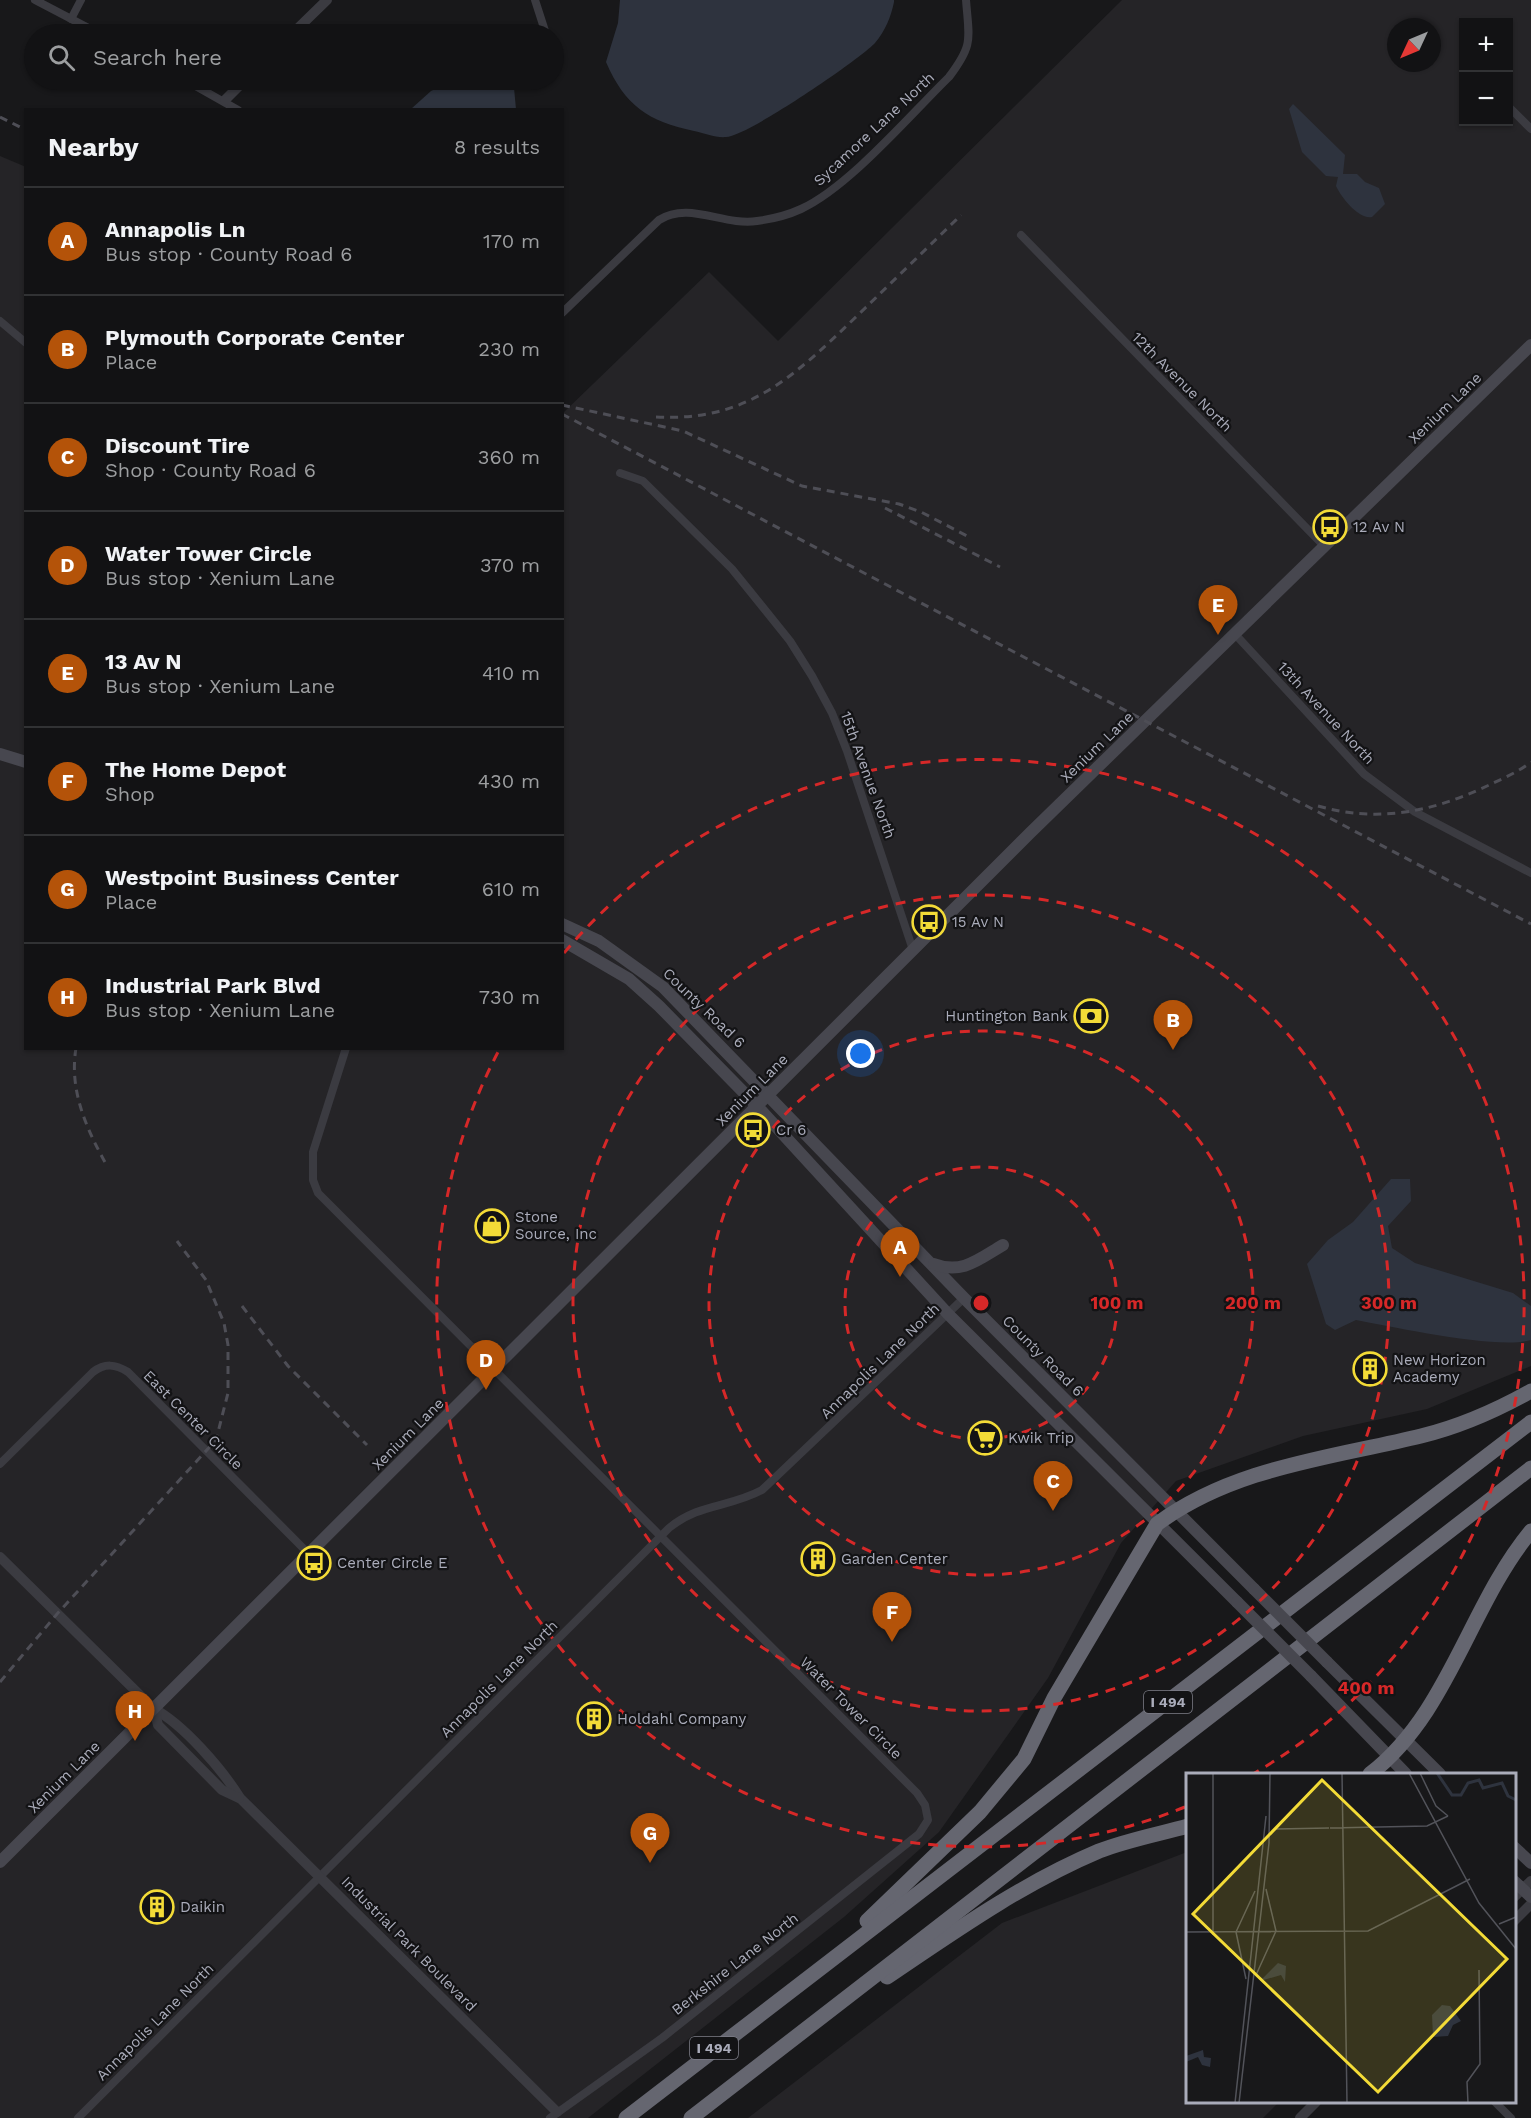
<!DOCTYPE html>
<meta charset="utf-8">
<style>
:root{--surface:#121214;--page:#1b1b1d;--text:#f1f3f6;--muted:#9c9ea0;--line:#313234;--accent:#b45309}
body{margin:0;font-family:"Work Sans",sans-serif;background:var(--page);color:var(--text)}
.controls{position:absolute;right:18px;top:18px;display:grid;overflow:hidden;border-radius:0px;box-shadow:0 2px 4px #0004}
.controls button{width:54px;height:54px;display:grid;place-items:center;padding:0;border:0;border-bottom:2px solid var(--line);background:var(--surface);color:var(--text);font:30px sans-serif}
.compass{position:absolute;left:1387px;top:18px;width:54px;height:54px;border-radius:50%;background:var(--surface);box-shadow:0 2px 4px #0004;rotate:226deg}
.you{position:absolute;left:861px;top:1054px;width:21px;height:21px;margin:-15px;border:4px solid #fff;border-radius:50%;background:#1a73e8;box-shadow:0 0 0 9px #1a73e833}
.badge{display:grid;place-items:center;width:39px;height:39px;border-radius:50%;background:var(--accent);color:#fff;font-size:20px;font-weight:700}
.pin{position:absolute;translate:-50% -50px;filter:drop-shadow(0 2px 3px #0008)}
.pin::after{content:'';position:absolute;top:32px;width:21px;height:18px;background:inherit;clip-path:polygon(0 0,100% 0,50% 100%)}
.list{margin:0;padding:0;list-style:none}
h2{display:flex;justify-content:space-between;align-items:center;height:78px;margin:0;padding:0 24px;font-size:26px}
h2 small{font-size:20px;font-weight:400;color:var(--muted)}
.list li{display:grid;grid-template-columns:39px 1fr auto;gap:18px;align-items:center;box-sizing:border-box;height:108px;padding:0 24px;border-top:2px solid var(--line)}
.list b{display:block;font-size:22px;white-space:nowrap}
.list p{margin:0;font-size:20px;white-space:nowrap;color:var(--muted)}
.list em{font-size:20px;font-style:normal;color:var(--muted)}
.icon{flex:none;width:33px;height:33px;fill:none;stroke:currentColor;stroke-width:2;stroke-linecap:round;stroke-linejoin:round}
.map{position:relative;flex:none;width:1531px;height:2118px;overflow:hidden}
.search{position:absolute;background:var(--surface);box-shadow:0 2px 4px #0004;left:24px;top:24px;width:540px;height:66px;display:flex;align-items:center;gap:15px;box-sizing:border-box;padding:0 21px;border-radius:33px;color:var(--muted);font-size:22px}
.panel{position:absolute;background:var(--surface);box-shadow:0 2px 4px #0004;left:24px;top:108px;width:540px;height:942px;border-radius:0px}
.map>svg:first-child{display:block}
.built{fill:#252427;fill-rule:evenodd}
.water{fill:#2e333e}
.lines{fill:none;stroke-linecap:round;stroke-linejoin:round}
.minor{stroke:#3b3b41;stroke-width:8}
.tertiary{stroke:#3b3b41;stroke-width:10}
.secondary{stroke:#47474f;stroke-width:12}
.motorway{stroke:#656670;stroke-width:15}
.rail{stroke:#4e4e56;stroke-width:3;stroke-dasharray:8 6;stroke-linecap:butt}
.secondary-bridge{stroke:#47474f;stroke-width:12}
.ring{fill:none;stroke:#d62828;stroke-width:3;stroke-dasharray:10 8}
.labels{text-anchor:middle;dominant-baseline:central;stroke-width:4.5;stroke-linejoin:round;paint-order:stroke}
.shield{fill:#131315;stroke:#7d7e88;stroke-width:1.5}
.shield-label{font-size:14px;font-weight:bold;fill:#aaacba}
.street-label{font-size:15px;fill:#aaacba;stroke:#131315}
.poi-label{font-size:15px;fill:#aaacba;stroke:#131315;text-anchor:start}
.inset-river{fill:none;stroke:#2e333e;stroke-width:3}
.inset-road{fill:none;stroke:#52535a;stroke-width:1.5}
.view{fill:#f3db37;fill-opacity:0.15;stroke:#f3db37;stroke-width:3}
.inset-edge{fill:none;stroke:#aaacba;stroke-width:3}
.centre{fill:#d62828;stroke:#131315;stroke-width:3}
.ring-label{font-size:18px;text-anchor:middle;font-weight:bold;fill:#d62828;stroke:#131315;stroke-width:4.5;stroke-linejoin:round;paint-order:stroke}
</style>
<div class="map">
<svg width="1531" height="2118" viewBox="0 0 1531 2118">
<rect width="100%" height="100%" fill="#18181a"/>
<g class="built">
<path d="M1122,0H1531V1366L1427,1409L1303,1436L1176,1481L1121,1543L1048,1678L939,1832L844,1917L588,2118H0V156L26,167V1048H562L563,413L709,272L778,341ZM1464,22H1508V122H1464ZM1396,27H1432V63H1396Z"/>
<path d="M1187,1852L1188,2102H1279L1263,2118H748L1002,1923Z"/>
</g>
<g class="water">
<path d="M620,0H894V2C891,17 885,31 875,43C859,60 746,137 726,137C716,138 704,133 694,131C648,121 625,106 606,62L618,23Z"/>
<path d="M454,80H509L514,88L516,109H411L431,91Z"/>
<path d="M1293,104L1345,155L1343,174H1357L1365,182L1379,188L1385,204L1372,217C1359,220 1341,197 1336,186L1338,177L1326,176L1302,152L1289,109Z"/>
<path d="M1391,1179H1410L1411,1201L1388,1226L1392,1248L1415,1263L1513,1293L1531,1306V1340C1499,1350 1394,1327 1356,1320L1335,1330L1326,1324L1307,1264L1328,1240L1353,1222Z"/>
</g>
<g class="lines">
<g class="minor">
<path d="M35,0L100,34"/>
<path d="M535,0L546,34"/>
<path d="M71,19L81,0"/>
<path d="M185,80L238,110"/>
<path d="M1508,106L1531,129"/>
<path d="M1021,235L1324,546"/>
<path d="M562,313L659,220C689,201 723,226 757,221C772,219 788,215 801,209C849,187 910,115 949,77C974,44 969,39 966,0"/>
<path d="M0,321L26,343"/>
<path d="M620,473L643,481L732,569L790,641L812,676L832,713L847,751L913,950"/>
<path d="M1234,633L1364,774L1415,812L1531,873"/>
<path d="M346,1048L313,1152V1180L318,1193L917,1793L925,1805L928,1820L919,1834L662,2038L550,2118"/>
<path d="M0,1464L93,1372C105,1363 115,1364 128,1372L309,1554"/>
<path d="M1495,2102L1511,2118"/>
<path d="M78,2118L669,1528C700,1503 728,1508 762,1490L964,1298"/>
</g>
<g class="tertiary">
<path d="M292,34L327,0"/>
<path d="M225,100L245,80"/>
<path d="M0,1557L154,1709C183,1724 222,1769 240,1798L557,2112"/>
<path d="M154,1709L158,1725L222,1790L239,1798"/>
<path d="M1514,1897L1531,1881"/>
<path d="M1514,1921L1531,1904"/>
<path d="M1300,2118L1316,2102"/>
</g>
<g class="secondary">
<path d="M0,754L26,762"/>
<path d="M562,924L599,941L663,987L964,1298L1254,1589"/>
<path d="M562,940L629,979L659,1006L757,1106L948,1314L1237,1602"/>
<path d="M934,1264C962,1275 979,1259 1003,1245"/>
<path d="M1327,1662L1440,1774"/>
<path d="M1311,1676L1406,1774"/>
<path d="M1514,1847L1531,1863"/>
<path d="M0,1862L1030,833L1531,345"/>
<path d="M1514,1881L1531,1897"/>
</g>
<g class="motorway">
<path d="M1370,1774C1449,1713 1469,1606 1531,1531"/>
<path d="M867,1921L980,1812L1024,1759L1054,1698L1157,1524C1234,1467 1331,1458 1421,1436C1458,1427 1497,1410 1531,1391"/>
<path d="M887,1977C955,1931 1023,1883 1099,1851C1127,1840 1159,1834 1188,1826"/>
<path d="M626,2118L1531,1422"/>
<path d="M691,2118L1531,1468"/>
</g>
<g class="rail">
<path d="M0,117L26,130"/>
<path d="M562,405L683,431L802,486L899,504L921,512L971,538"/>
<path d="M562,414L1531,924"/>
<path d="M656,417C750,422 796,374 859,314C893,281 927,248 961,215"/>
<path d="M885,508L1000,567"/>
<path d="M1318,806C1378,823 1432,812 1487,786C1502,779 1518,772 1531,762"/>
<path d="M76,1048C69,1090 86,1128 106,1164"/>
<path d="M242,1306L288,1366L367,1445"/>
<path d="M0,1682L57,1614L216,1440L228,1393V1345L224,1323L206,1280L177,1241"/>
</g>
<g class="secondary-bridge">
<path d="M1254,1589L1327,1662"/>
<path d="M1237,1602L1311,1676"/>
</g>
</g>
<g class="ring">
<circle cx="981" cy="1303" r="136"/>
<circle cx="981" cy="1303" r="272"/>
<circle cx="981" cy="1303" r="408"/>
<path d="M1185 1807A544 544 0 0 1 498 1052M564 953A544 544 0 1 1 1253 1774"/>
</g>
<defs>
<symbol id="bus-ring" viewBox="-11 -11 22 22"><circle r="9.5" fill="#131315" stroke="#f3db37" stroke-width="1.5"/><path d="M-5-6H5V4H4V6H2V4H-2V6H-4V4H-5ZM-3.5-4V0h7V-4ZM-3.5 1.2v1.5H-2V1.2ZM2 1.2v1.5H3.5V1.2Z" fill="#f3db37"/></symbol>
<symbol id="bank-ring" viewBox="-11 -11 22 22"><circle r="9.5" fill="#131315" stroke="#f3db37" stroke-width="1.5"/><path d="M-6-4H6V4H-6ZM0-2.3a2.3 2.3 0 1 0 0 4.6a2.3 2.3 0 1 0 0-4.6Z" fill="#f3db37"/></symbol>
<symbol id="shop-ring" viewBox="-11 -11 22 22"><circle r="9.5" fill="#131315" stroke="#f3db37" stroke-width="1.5"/><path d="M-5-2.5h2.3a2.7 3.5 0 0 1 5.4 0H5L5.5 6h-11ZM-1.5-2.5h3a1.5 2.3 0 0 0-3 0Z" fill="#f3db37"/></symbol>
<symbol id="building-ring" viewBox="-11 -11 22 22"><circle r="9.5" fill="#131315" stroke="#f3db37" stroke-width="1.5"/><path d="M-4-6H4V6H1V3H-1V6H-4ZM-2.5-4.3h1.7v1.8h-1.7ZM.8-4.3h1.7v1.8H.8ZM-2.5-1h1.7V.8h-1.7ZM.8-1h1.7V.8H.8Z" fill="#f3db37"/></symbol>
<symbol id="supermarket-ring" viewBox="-11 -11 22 22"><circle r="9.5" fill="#131315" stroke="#f3db37" stroke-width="1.5"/><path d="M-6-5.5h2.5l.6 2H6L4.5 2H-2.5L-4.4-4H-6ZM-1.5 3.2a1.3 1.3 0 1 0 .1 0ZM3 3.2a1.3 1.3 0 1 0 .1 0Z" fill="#f3db37"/></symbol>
</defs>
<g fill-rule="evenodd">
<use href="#bus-ring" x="1311" y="508" width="38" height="38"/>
<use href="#bus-ring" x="910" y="903" width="38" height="38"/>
<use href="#bank-ring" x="1072" y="997" width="38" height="38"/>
<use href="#bus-ring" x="734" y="1111" width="38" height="38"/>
<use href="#shop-ring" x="473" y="1207" width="38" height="38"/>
<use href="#building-ring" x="1351" y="1350" width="38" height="38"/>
<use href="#supermarket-ring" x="966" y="1419" width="38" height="38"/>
<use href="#building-ring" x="799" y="1540" width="38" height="38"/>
<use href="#bus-ring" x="295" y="1544" width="38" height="38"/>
<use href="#building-ring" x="575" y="1700" width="38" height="38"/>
<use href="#building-ring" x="138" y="1888" width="38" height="38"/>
</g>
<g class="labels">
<g class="shield">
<rect x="1144" y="1691" width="48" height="22" rx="4.5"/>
<rect x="690" y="2037" width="48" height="22" rx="4.5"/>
</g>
<g class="shield-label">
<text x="1168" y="1702">I 494</text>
<text x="714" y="2048">I 494</text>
</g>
<g class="street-label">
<text transform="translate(874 129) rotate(-43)">Sycamore Lane North</text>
<text transform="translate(1182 382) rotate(45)">12th Avenue North</text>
<text transform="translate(1445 408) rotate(-44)">Xenium Lane</text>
<text transform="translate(1326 713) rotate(47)">13th Avenue North</text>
<text transform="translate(1097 747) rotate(-44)">Xenium Lane</text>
<text transform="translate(868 775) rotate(70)">15th Avenue North</text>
<text transform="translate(704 1008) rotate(44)">County Road 6</text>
<text transform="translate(752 1090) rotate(-45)">Xenium Lane</text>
<text transform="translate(1043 1356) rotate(45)">County Road 6</text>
<text transform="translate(880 1361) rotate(-44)">Annapolis Lane North</text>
<text transform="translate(193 1420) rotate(45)">East Center Circle</text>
<text transform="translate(408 1434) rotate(-45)">Xenium Lane</text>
<text transform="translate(499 1679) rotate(-45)">Annapolis Lane North</text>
<text transform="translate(851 1708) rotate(45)">Water Tower Circle</text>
<text transform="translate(64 1777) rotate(-45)">Xenium Lane</text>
<text transform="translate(409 1944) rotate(45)">Industrial Park Boulevard</text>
<text transform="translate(735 1964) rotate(-38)">Berkshire Lane North</text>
<text transform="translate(155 2022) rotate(-45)">Annapolis Lane North</text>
</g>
<g class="poi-label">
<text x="1353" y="527">12 Av N</text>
<text x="952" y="922">15 Av N</text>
<text x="1068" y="1016" text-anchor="end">Huntington Bank</text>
<text x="776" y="1130">Cr 6</text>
<text x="515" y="1217">Stone<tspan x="515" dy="17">Source, Inc</tspan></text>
<text x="1393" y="1360">New Horizon<tspan x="1393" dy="17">Academy</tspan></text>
<text x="1008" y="1438">Kwik Trip</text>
<text x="841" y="1559">Garden Center</text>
<text x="337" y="1563">Center Circle E</text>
<text x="617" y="1719">Holdahl Company</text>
<text x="180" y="1907">Daikin</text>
</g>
</g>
<g transform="translate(1186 1773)">
<rect width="330" height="330" fill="#18181a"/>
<path d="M92,190L100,193L99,209L95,202L74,208ZM256,232L264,233L275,248L267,252L262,263L247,264L246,242ZM17,277L18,284L25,285L24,294L16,292L12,284L0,289V283Z" fill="#2e333e"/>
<path class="inset-river" d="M251,0L266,22H275L282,10L293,7L297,15L316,10L322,23L330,27"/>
<path class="inset-road" d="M27,0V162M156,0L161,330M223,0L293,130L330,176M234,0L250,33L262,43M144,55L241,53L262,43M90,56L143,55M313,151L330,144M0,159L182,158L284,106M70,202L90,158L80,116M60,206L50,159L69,118M49,330L80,43M53,330L83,70L84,0M282,330L281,309L294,291L293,197"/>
<path class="view" d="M136,7L321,186L192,319L7,141Z"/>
<rect width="330" height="330" class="inset-edge"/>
</g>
<circle cx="981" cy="1303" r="9" class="centre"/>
<g class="ring-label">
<text x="1117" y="1309">100 m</text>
<text x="1253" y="1309">200 m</text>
<text x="1389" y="1309">300 m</text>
<text x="1366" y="1694">400 m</text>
</g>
</svg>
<div class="controls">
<button>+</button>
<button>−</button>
</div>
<svg class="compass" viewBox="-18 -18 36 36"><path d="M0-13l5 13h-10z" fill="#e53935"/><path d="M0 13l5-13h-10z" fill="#9c9ea0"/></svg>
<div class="you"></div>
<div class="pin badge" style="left:900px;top:1277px">A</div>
<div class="pin badge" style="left:1173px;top:1050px">B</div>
<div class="pin badge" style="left:1053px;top:1511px">C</div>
<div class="pin badge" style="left:486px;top:1390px">D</div>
<div class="pin badge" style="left:1218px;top:635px">E</div>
<div class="pin badge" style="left:892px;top:1642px">F</div>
<div class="pin badge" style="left:650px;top:1863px">G</div>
<div class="pin badge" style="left:135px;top:1741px">H</div>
<div class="search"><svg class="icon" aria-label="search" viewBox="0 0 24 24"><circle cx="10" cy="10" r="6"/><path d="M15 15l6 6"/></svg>Search here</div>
<section class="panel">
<h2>Nearby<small>8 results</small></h2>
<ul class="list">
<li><span class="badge">A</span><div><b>Annapolis Ln</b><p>Bus stop · County Road 6</p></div><em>170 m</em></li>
<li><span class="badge">B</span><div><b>Plymouth Corporate Center</b><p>Place</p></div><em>230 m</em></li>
<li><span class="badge">C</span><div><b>Discount Tire</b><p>Shop · County Road 6</p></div><em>360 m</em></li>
<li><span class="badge">D</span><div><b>Water Tower Circle</b><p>Bus stop · Xenium Lane</p></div><em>370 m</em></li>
<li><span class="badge">E</span><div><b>13 Av N</b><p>Bus stop · Xenium Lane</p></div><em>410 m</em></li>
<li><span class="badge">F</span><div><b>The Home Depot</b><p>Shop</p></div><em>430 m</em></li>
<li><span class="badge">G</span><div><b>Westpoint Business Center</b><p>Place</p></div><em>610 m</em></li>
<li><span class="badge">H</span><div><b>Industrial Park Blvd</b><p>Bus stop · Xenium Lane</p></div><em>730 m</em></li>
</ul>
</section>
</div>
